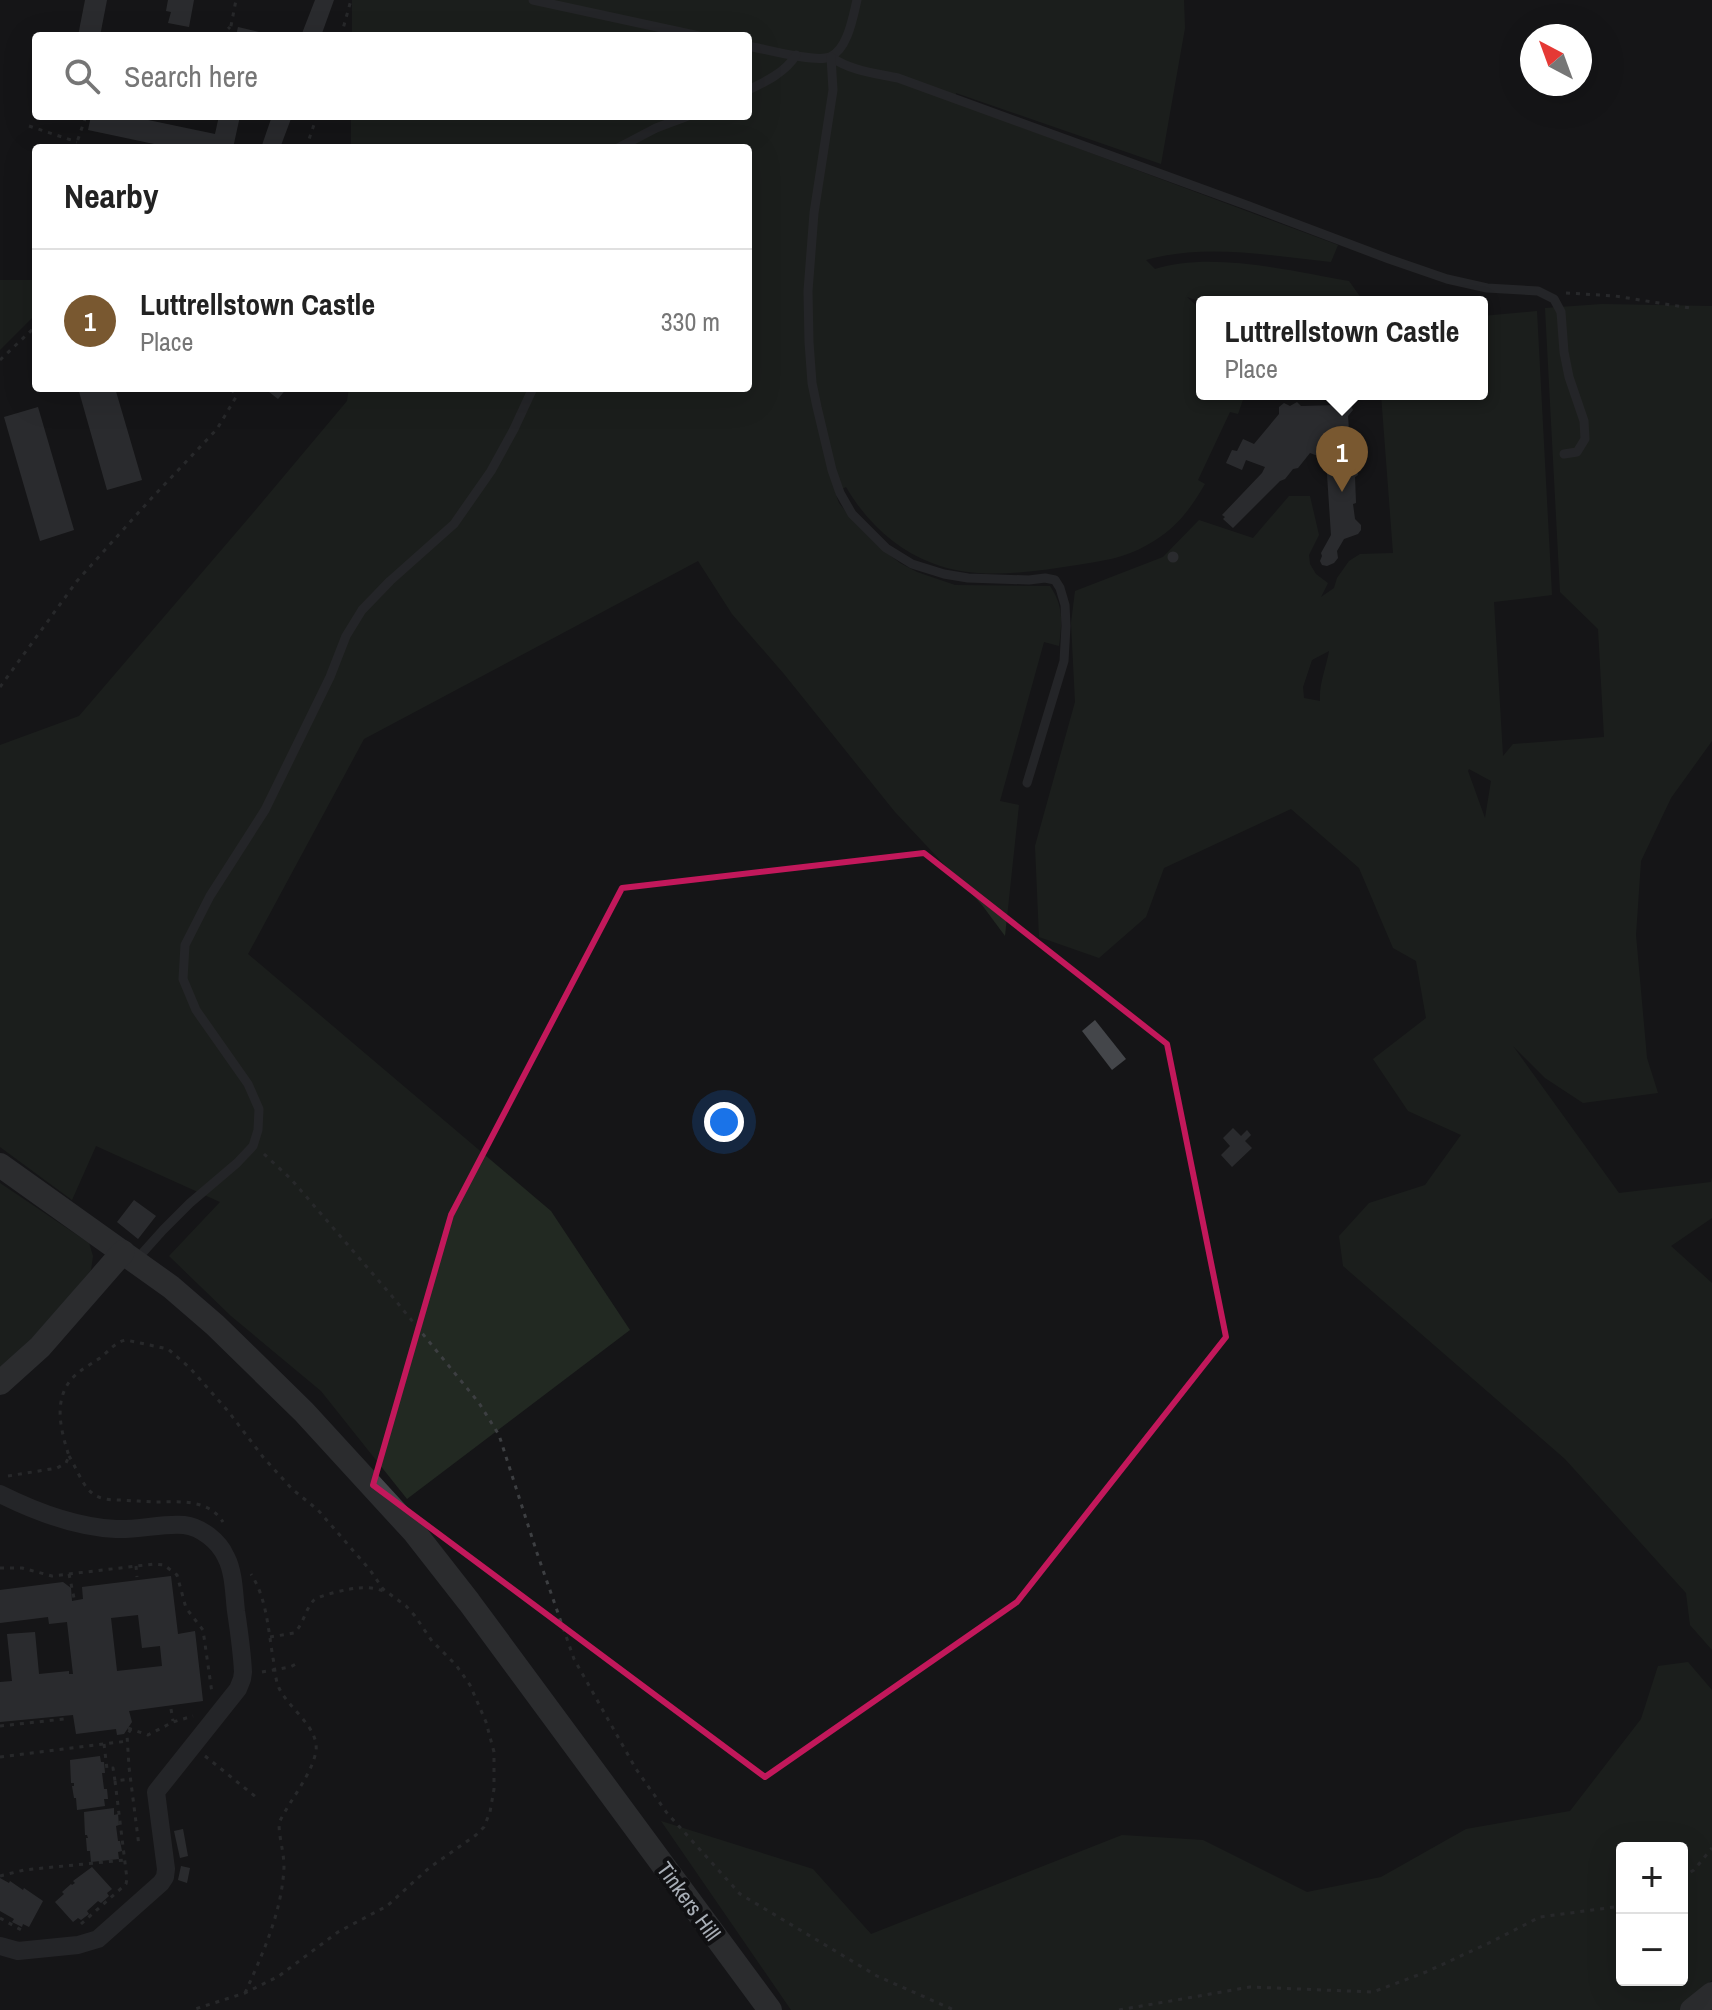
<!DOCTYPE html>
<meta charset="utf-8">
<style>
:root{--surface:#fff;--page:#f2f2f2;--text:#222;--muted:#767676;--line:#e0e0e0;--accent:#795830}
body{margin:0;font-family:"Archivo Narrow",sans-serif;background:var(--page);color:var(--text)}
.controls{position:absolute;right:24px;bottom:24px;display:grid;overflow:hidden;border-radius:8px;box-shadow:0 8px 32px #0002}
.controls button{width:72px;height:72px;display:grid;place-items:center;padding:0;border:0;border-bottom:2px solid var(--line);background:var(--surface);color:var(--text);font:40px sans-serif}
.compass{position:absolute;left:1520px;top:24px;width:72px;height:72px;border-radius:50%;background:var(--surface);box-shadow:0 8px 32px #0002;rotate:319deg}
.you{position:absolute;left:724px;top:1122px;width:28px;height:28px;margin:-20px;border:6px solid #fff;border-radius:50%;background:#1a73e8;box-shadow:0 0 0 12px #1a73e833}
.badge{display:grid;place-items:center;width:52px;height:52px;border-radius:50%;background:var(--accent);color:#fff;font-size:26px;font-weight:700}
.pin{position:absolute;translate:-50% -66px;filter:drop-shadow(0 2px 4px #0008)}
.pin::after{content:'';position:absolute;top:42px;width:28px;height:24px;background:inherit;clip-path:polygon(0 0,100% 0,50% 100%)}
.popup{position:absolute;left:1196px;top:296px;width:292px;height:104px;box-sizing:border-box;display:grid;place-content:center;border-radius:8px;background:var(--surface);filter:drop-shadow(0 2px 6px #0005);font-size:26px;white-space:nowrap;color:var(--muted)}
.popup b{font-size:30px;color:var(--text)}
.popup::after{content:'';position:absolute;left:50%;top:100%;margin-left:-16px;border:16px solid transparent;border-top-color:var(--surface)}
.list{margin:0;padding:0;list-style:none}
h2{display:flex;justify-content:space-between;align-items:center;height:104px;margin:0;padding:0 32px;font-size:34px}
h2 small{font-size:26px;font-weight:400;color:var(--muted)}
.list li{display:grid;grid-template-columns:52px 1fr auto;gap:24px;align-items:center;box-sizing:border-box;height:144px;padding:0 32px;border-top:2px solid var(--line)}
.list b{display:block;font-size:30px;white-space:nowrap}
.list p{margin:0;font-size:26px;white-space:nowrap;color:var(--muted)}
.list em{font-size:26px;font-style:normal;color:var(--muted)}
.icon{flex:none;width:44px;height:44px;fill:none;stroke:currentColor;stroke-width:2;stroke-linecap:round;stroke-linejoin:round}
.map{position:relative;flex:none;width:1712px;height:2010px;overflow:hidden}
.search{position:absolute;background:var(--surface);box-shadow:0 8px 32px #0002;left:32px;top:32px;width:720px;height:88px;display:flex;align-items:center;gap:20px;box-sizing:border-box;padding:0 28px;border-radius:8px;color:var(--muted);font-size:30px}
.panel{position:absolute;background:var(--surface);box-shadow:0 8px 32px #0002;left:32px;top:144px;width:720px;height:248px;border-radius:8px}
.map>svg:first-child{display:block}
.green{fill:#222922;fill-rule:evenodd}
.building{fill:#44464a;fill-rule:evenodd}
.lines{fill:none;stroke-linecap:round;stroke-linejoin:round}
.path{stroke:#3d3f42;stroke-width:3;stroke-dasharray:4 6;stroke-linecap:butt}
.lane{stroke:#37383c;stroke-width:9}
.street{stroke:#37383c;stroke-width:18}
.secondary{stroke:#45474b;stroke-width:24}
.marked{fill:none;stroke:#c2185b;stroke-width:6;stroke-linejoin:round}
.labels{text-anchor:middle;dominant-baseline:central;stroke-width:8;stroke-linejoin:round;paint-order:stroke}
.street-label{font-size:22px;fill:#a8aeb6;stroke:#101012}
</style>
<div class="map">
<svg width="1712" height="2010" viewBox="0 0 1712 2010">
<rect width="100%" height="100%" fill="#151517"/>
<g class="green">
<path d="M352,0H1184L1185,28L1161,164L956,93L954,102L1338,245L1331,262C1270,256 1206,243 1146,260L1155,269C1211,251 1292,271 1349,281L1364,302H1202L1187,297L1202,311V316L1200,317L1202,319V394H1245L1238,414L1230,412L1198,480L1205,484C1189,511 1176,529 1147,545C1125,558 1102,561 1077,565C1030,572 977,581 932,563C895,549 866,521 846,487L835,492L839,503L855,523L878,546L900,563L917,572L955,585L1050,586C1064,607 1062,622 1059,646L1044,642L1000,801L1019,805L1005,936L982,905L895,812L784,674L732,614L698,561L364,739L248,954L551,1211L630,1330L407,1499L321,1391L231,1316L169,1256L220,1202L96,1146L72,1200L0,1147V745L79,716L253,513L347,401L349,388H748V148H351V116H748V36H352Z"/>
<path d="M0,280H36V314L0,350Z"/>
<path d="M1602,304L1712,306V741L1671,798L1641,861L1636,935L1647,1058L1658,1093L1583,1103L1545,1078L1513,1046L1619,1193L1711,1182L1712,1177V1218L1671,1246L1712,1283V1650L1690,1625L1686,1593L1565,1459L1343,1266L1339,1236L1369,1203L1425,1185L1461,1135L1408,1111L1373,1059L1426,1018L1416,961L1393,948L1359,868L1291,809L1164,868L1146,917L1099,958L1039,937L1035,846L1075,702L1071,623L1075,591L1163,557L1199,520L1253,538L1289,496H1310L1319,535L1309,555L1310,564L1316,574L1328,583L1321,597L1334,588L1337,578L1349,561L1360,554L1393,553L1381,394H1482V316L1537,311L1552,595L1494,602L1503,756L1513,744L1604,737L1598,629L1560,592L1545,308ZM1329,651C1326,669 1319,683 1320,701L1304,698L1303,687L1312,660ZM1469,769L1491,781L1485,818L1468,771Z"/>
<path d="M0,1183L89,1243L93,1256L91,1270L46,1325L0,1368Z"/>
<path d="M1688,1662L1712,1690V1980L1681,2010H791L661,1821L813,1869L871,1934L1122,1835L1203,1840L1307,1892L1381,1877L1466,1829L1570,1811L1641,1719L1658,1666ZM1622,1848H1682V1980H1622Z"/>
</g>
<g class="building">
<path d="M85,0H107L100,36H78Z"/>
<path d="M168,0H194L189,27L168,23L171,12L166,11Z"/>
<path d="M315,0H334L321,36H301Z"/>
<path d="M238,27L259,32L258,36H236Z"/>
<path d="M91,116H129L215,134L219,116H240L233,148H173L88,130Z"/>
<path d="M272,116H292L280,148H261Z"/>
<path d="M78,388H115L142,480L107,490Z"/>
<path d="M264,388H287L278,399Z"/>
<path d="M1343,400H1348L1353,410L1348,416L1349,430H1354L1357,457L1356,459L1358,475L1355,477L1356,503L1353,504L1355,519L1361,525V530L1358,534L1344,539L1337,551L1338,558L1334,563L1327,566L1322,565L1320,561L1322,556L1321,553L1331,535L1326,459L1310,453L1298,468L1293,469L1285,479L1280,481L1233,528L1223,519L1225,517L1222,515L1262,473L1265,467L1246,460L1242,470L1226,463L1232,450L1237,451L1243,439L1254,444L1279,414V407L1284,403L1290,406L1297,402L1301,406L1339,405Z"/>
<path d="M38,407L74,530L40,541L4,417Z"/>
<circle cx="1173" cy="557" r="5.5"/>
<path d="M1095,1020L1126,1059L1112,1070L1082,1031Z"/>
<path d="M1233,1128L1241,1136L1247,1130L1251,1135L1245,1141L1252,1148L1232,1167L1221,1155L1230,1146L1223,1138Z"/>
<path d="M134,1200L156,1216L138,1239L117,1222Z"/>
<path d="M171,1576L178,1634L195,1631L203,1701L129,1711L132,1722L124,1734L117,1735L116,1729L76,1734L73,1715L0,1722V1682L12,1681L7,1634L35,1632L39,1674L69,1671V1674H73L67,1622L49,1624L48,1617L0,1623V1590L63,1582L71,1588L72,1601L83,1599L82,1587ZM138,1615L142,1648L160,1646L162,1666L117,1671L111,1618Z"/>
<path d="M100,1756L101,1762H104L105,1773H102L104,1789H107L108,1799H104L105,1806L77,1810L76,1798H74L72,1786H74V1783H71L70,1760Z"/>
<path d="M114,1808V1815L118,1814L119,1825L116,1826L118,1841H120L122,1851L118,1852L119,1859L91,1862L90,1851H87L86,1838H88L87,1835H85L84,1812Z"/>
<path d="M183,1829L188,1856L180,1858L174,1831Z"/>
<path d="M181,1866L190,1868L187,1883L178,1880Z"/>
<path d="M92,1867L112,1889L107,1893L109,1896L101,1903L98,1901L87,1911L89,1914L81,1920L78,1918L73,1922L55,1902L64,1894L62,1892L71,1884L72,1885L75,1883L73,1881Z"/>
<path d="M0,1878L9,1883L10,1881L23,1890L24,1888L43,1901L29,1927L23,1924L22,1927L12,1922L14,1919L0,1911Z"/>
</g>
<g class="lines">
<g class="path">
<path d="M221,36L230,27"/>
<path d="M229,36L236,0"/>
<path d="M341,36L351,0"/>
<path d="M29,126L77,142"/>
<path d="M82,148L77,142L86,116"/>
<path d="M306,148L317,116"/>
<path d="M1566,293L1615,296L1690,308"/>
<path d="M0,360L36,326"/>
<path d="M0,687L77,581L148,502L217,429L236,397L231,388"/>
<path d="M264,1154L291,1179L391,1295L479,1403L499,1435L537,1553L574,1659L636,1769L667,1813L740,1894L877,1976L954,2010"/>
<path d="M69,1456C76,1467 82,1485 92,1493C100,1500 112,1500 122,1500C133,1501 143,1501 154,1502C178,1502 208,1498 223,1522"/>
<path d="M8,1476L57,1468L66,1463L69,1456C60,1428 51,1394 79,1372C85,1367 93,1363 100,1358C109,1351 115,1342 126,1340L168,1349L190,1368L228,1411L263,1457L292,1489L318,1510L370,1570L383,1589L406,1606L415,1616L432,1641L456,1665L470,1685L486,1722L494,1752V1789L490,1812L484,1827L476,1835L429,1868L387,1906L338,1932L279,1976L245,1993L192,2010"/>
<path d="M136,1566L137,1577"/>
<path d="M0,1568H22L52,1576L154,1564L164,1565L177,1575L186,1608L203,1630L212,1693"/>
<path d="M69,1574L74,1598"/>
<path d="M270,1637L294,1633C304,1624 305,1609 314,1600C317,1596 351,1588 358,1588C366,1587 375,1588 383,1591"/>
<path d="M262,1672L290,1667L300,1662"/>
<path d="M171,1709L173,1721"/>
<path d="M0,1726L64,1719"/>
<path d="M128,1728L148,1735L173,1722L193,1716"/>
<path d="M131,1729L127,1735L129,1767L139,1846"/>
<path d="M104,1744L107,1769L113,1768L115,1781L130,1779"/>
<path d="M205,1756L256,1797"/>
<path d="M0,1757L128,1741"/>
<path d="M0,1876L24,1870L125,1860"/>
<path d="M1682,1877L1694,1870L1712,1848"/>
<path d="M0,1918L23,1931"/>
<path d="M81,1924L126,1884L127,1879L115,1781"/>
<path d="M245,1993C263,1953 282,1912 284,1867C284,1852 279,1838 279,1823C289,1801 312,1775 316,1751C319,1727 289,1709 279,1688C275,1679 275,1668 273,1658C268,1629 267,1599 251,1574"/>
<path d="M1119,2010L1250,1987L1373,1992L1426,1972L1491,1942L1540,1917L1622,1906"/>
</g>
<g class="lane">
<path d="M533,0L699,36"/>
<path d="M748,46C765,49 815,63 830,57C848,49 853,16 857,0"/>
<path d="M831,57C851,71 874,73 898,78L1249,206L1389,259L1447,279L1487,288L1538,291L1554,299L1561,312L1564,352L1569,377L1584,421L1585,439L1577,452L1564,454"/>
<path d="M831,57L833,90L814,213L808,291L809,342L812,383L817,407L832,470L840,493L852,514L886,548L912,564L944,574L968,578L1029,580L1045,578L1055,580L1060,588L1065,605L1066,626L1064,661L1027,783"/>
<path d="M748,90C765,82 786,72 796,55"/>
<path d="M618,148L656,128L688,116"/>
<path d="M137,1259L163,1230L190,1203L237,1163L253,1146L258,1130L259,1109L248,1084L196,1010L183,979L185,945L210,896L265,810L330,677L346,636L362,610L390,581L454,524L491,471L514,429L533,388"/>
</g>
<path class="street" d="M0,1494C36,1512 76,1527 116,1529C139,1530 163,1523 184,1525C201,1527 219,1541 226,1557C234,1572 234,1594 236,1611C239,1631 242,1651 243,1672L242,1679L238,1689L156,1792L166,1869L165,1877L161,1883L98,1939L78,1945L18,1951L0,1946"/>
<g class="secondary">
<path d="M0,1165L171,1287L215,1325L304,1412L415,1533L469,1602L770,2010"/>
<path d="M0,1383L40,1347L123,1252"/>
<path d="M1692,2010L1712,1994"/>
</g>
</g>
<path d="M0 0H1712V2010H0ZM924,853L1167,1044L1226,1337L1017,1602L765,1777L373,1485L451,1215L622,888Z" fill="#151517" fill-opacity=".55" fill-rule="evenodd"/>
<path class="marked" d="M924,853L1167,1044L1226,1337L1017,1602L765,1777L373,1485L451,1215L622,888Z"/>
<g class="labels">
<g class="street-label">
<text transform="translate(689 1901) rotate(54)">Tinkers Hill</text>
</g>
</g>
</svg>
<div class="controls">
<button>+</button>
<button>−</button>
</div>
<svg class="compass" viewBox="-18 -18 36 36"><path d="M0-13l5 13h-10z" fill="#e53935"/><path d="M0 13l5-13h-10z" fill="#767676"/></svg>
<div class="you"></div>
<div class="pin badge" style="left:1342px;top:492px">1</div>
<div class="popup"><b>Luttrellstown Castle</b>Place</div>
<div class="search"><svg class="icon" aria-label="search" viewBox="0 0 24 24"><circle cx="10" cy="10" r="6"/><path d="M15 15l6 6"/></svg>Search here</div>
<section class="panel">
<h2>Nearby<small></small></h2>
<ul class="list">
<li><span class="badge">1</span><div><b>Luttrellstown Castle</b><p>Place</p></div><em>330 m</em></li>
</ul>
</section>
</div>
